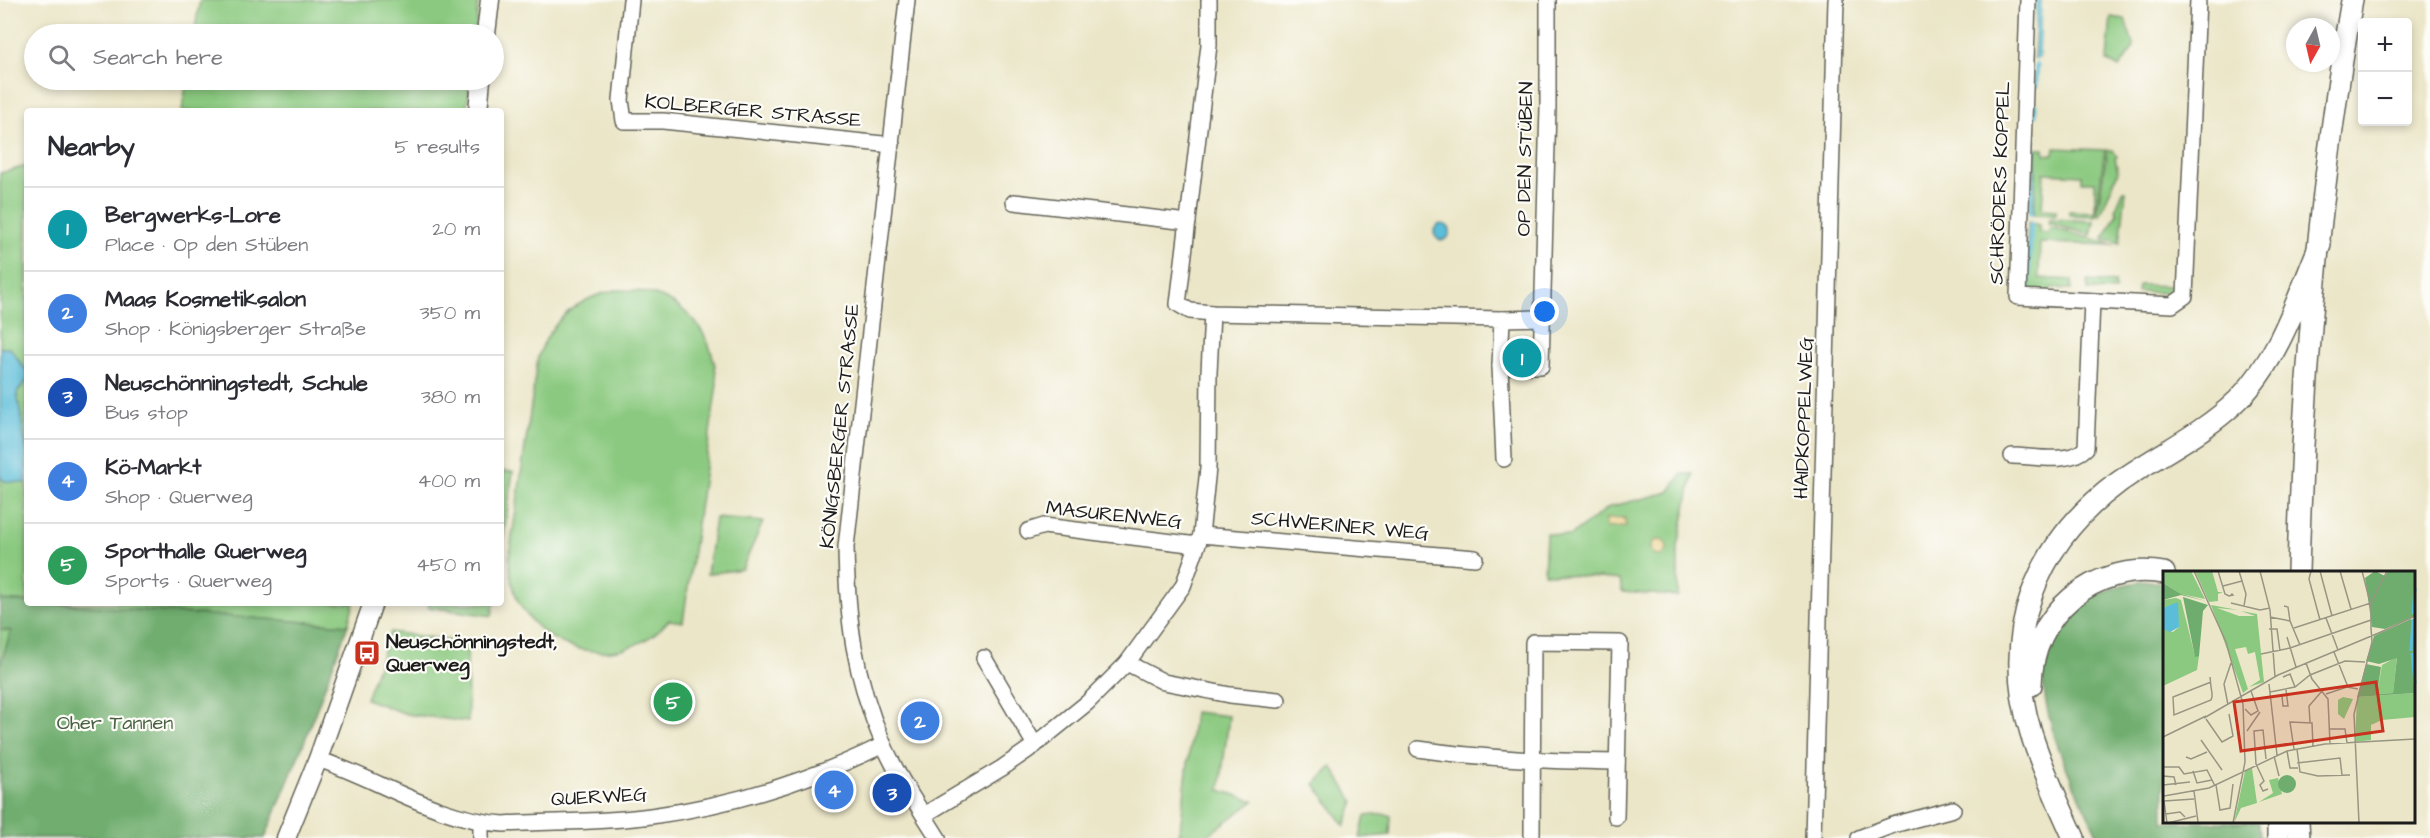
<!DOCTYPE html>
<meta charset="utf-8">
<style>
:root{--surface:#fff;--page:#f7f7f7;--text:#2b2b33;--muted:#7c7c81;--line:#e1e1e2;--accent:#c8321e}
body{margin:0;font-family:"Architects Daughter",sans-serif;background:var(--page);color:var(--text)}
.controls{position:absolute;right:18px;top:18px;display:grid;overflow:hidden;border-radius:6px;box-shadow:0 3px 9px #0003}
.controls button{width:54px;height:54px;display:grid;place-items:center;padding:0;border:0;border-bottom:2px solid var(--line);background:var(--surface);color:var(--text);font:30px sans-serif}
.compass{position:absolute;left:2286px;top:18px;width:54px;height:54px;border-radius:50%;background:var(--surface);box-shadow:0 3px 9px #0003;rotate:188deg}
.you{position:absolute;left:1545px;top:312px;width:21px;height:21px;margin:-15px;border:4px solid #fff;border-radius:50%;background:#1a73e8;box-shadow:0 0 0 9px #1a73e833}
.badge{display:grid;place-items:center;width:39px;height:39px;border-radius:50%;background:var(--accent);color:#fff;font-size:20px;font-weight:700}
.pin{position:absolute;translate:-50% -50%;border:3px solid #fff;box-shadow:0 2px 6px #0006}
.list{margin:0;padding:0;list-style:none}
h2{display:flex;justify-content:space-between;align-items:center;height:78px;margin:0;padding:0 24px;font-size:26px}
h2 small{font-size:20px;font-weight:400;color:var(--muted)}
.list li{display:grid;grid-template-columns:39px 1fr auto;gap:18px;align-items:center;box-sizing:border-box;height:84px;padding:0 24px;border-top:2px solid var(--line)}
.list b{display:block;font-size:22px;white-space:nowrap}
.list p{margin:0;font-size:20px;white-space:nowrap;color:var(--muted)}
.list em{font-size:20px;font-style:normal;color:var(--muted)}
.icon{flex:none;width:33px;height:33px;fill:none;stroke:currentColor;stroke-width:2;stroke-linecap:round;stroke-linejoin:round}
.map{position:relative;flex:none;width:2430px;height:838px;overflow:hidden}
.search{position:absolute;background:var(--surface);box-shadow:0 3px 9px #0003;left:24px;top:24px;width:480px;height:66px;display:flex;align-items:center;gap:15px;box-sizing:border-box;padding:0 21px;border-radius:33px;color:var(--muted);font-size:22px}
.panel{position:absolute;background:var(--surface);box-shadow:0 3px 9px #0003;left:24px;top:108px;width:480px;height:498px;border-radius:6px}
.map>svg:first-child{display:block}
.green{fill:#8ac97f;stroke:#53724e;stroke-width:1.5}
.forest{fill:#6fad6e;stroke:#466445;stroke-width:1.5}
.sand{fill:#eeda9e;stroke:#857b5d;stroke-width:1.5}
.water{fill:#5bbed9;stroke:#3c6d7a;stroke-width:1.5}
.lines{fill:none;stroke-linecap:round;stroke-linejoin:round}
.stream{stroke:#5bbed9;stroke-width:4.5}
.minor-casing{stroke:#646358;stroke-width:18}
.major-casing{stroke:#646358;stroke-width:21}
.highway-casing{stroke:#646358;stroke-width:24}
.minor{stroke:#fff;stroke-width:15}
.major{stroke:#fff;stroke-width:18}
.highway{stroke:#fff;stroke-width:21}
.labels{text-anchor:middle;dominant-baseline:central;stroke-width:4.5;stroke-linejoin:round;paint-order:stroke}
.street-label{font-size:20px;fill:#1c1c1c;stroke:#fdfcf7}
.poi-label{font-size:20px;font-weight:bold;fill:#1c1c1c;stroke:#fdfcf7;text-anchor:start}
.park-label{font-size:20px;fill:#486144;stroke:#fdfcf7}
.inset-river{fill:none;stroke:#5bbed9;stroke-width:3}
.inset-road{fill:none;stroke:#989583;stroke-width:1.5}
.view{fill:#c8321e;fill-opacity:0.15;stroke:#c8321e;stroke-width:3}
.inset-edge{fill:none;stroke:#1c1c1c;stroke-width:3}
</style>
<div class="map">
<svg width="2430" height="838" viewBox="0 0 2430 838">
<rect width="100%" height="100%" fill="#fdfcf7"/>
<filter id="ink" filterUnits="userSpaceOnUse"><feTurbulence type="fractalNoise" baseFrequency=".0167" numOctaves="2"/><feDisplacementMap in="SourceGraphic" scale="12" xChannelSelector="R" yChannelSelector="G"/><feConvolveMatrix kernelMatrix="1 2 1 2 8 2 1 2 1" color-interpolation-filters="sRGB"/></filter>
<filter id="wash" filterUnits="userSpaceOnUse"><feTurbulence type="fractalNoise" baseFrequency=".008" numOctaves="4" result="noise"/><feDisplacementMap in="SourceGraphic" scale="24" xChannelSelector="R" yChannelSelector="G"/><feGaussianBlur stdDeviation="1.35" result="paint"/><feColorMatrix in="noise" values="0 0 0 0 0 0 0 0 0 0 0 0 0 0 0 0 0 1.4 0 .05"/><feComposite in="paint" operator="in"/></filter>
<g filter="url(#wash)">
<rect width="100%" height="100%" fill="#ebe6c8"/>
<g class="green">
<path d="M200,0H478L476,34H194Z"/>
<path d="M2037,1H2041L2039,58H2034Z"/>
<path d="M2111,17L2125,19L2134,47L2119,68L2107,61Z"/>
<path d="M187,80H471L466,111H182Z"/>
<path d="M2031,148H2035L2033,214L2029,213Z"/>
<path d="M2037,148H2044L2045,154L2054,155L2055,148L2105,150L2095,216L2069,215V211L2095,212V182H2082V175L2044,173L2042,209L2056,210V215L2034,214Z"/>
<path d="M2107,150H2113L2117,157L2115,158L2118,172L2100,215H2097Z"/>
<path d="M27,166V372L10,348H0V173Z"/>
<path d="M2123,191H2126L2120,243L2104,238L2117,213L2115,210Z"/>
<path d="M2049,219L2094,221L2091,235L2048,223Z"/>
<path d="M2028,222L2039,225V232L2049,233L2050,227L2115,245L2040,243L2039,278L2072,280V289L2050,288L2048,292C2032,292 2026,290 2021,275L2026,270Z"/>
<path d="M2088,281L2115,283V291L2088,290Z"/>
<path d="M2138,285L2176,286V289L2172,293L2137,292Z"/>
<path d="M616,290C675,288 714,324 717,384L683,622L669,620C628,669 549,659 519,603C512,589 510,574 509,558L538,357C551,320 576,298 616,290Z"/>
<path d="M27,380V455L17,392Z"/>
<path d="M503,471L513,472L501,554Z"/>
<path d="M1682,474H1693L1678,547V596L1622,592L1620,580L1544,573L1546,533L1570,536L1609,507L1669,492Z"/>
<path d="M0,476L4,481L27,483V602L0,600Z"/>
<path d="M715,518L763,522L742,569L707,574Z"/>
<path d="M41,603H354L348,625Z"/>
<path d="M429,603H494L492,616L428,607Z"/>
<path d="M0,630L11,631L0,666Z"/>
<path d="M390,632L467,643L468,722L406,714L366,699Z"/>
<path d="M1194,712L1229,716L1220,790L1254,801L1204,838H1179Z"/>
<path d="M1332,767L1354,802L1345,826L1315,784Z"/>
<path d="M1386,814L1391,816L1390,835L1360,838L1365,816Z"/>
</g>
<g class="forest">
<path d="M2147,581L2164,583V822H2259L2260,838H2099C2076,789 2045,732 2043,677C2042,670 2046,662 2048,655C2062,604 2098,587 2147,581Z"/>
<path d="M0,600L348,625L305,740L265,838H0V666L11,631L0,630Z"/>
</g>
<g class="sand">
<path d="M1625,518L1626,527L1606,528V519Z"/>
<circle cx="1659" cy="548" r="8"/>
</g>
<g class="water">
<circle cx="1442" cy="232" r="8"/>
<path d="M0,348H10L27,372V380L17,392L27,455V483L4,481L0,476Z"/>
</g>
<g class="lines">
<g class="stream">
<path d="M2037,57L2039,2"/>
<path d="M2036,86L2037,64"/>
<path d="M2035,116V104"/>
<path d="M2033,142L2034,132"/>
<path d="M2031,213L2033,149"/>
<path d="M2028,286L2031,224"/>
</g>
</g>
</g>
<g filter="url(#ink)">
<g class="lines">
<defs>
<g id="minor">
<path d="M631,0L621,100L624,121H663L892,145"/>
<path d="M907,0L846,547C847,618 854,676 883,743C897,776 919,807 938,838"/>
<path d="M1209,0V45L1178,304L1190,311L1212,313L1502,319L1500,366H1541L1548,107V0"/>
<path d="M2028,0L2018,297L2172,305L2185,296L2198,0"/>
<path d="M1014,202L1188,222"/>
<path d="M1502,319L1542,318"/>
<path d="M1500,366L1504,459"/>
<path d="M2012,456C2035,456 2069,465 2086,448L2092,301"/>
<path d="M1028,531L1044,526L1197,545"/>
<path d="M1201,535L1475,558"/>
<path d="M984,658L1035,745"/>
<path d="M1127,663L1164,682L1230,695L1278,700"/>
<path d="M1418,749C1485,759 1550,761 1617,762"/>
<path d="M318,759C380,780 438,820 504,824C553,821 603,823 651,816C732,805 810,781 883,745"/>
<path d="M924,815L1002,768L1035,745L1087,703L1127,663L1183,586L1201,535L1208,468L1209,372L1212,313"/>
<path d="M481,838V823"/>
<path d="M1532,838L1533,642L1620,643L1616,817"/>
<path d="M1813,838L1836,0"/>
<path d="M1859,838L1893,825L1953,809"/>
</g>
<g id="major">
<path d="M486,34L490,0"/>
<path d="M478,111L481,80"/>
<path d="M286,838L318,759L373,603"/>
</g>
<g id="highway">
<path d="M2298,572C2303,382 2319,188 2352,0"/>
<path d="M2031,685C2031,615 2094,561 2164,573"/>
<path d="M2278,822V838"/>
<path d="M2298,822L2299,838"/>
<path d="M2074,838C2059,804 2042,769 2031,733C2000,633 2036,543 2119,482C2158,454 2202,435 2238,400C2279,359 2298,297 2320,245"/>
</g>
</defs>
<use href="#minor" class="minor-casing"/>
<use href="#major" class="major-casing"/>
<use href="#highway" class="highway-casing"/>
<use href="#minor" class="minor"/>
<use href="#major" class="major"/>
<use href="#highway" class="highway"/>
</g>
</g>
<defs>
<symbol id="bus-square" viewBox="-11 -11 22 22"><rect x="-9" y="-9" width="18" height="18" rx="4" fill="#c8321e" stroke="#fdfcf7"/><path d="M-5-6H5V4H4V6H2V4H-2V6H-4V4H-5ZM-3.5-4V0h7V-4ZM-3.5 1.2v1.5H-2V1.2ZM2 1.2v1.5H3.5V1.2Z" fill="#fff"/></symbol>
</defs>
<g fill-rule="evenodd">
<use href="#bus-square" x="352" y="638" width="30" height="30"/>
</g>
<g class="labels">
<g class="street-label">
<text transform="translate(753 111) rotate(5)">KOLBERGER STRASSE</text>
<text transform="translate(1525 159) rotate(-89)">OP DEN STÜBEN</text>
<text transform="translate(2000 183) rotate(-88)">SCHRÖDERS KOPPEL</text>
<text transform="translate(1804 418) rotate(-88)">HAIDKOPPELWEG</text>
<text transform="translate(840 426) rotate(-84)">KÖNIGSBERGER STRASSE</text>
<text transform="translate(1114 515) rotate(6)">MASURENWEG</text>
<text transform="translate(1340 526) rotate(5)">SCHWERINER WEG</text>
<text transform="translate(599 797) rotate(-3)">QUERWEG</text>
</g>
<g class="poi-label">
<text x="386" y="642">Neuschönningstedt,<tspan x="386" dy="23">Querweg</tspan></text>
</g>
<g class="park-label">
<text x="115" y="723">Oher Tannen</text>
</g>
</g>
<g transform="translate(2163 571)">
<rect width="252" height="252" fill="#ebe6c8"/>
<path d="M0,0H28L42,28L18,23L0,12ZM32,0H49L55,21H60L55,23V30L46,31ZM13,27L18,29L32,85H36L34,99L0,115V58L10,61L16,56L10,34L0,37V29ZM48,34L75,39L54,37L76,45H92L78,40L94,43L101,111L86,116L97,109L92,81L85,83L83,76L72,78L85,118L80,122ZM234,86L230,122L214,123L219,94ZM252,122V146L219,149L208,154V169L192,171L194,126ZM180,126L190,128L181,148L175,143V129ZM89,197L94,232L78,237L71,252L82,200ZM115,207L119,223L96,231L110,222L106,209Z" fill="#8ac97f"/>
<path d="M212,0L222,5L225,0H252V45L222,58L209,56L202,7ZM0,12L18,23L43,30L18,24L0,29ZM20,26L45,34L40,40L36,85L32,86ZM248,48L252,55V122L194,126L203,93L218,96L214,123L230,122L234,87L216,93L203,90L211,65ZM115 213a9 9 0 1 1 18 0a9 9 0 1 1-18 0Z" fill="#6fad6e"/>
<path d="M15,31L16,56L7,61L0,58V37Z" fill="#5bbed9"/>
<path class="inset-river" d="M250,43L252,17M248,80L250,48M249,82L252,113"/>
<path class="inset-road" d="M31,0L63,71L80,133L82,191L70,252M55,0L62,23L66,25L70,24L69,23L67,25M76,0L83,23L81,35M97,0L107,39L112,106M148,0L146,8L157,49M157,0L169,45M177,0L188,38M199,0L208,35V59M60,15L79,10M68,32L97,39L107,37M121,35L125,36L127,50M107,46L127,50L137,74M163,47L175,79M131,57L208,32L224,0M106,58H114L117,80M216,62L252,45M124,66L133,96M171,81L185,116M98,83L127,77L208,49M143,92L149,108L165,128L167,173M47,106L48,116L49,122V126L48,129L11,144L10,126L48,111M120,106L127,103L132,116M106,113L114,184M107,121L132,116L147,104L182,90L202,91M163,123L184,116L195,118M119,125L120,135H125L123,119M65,134L61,113L68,92M82,138L88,144L95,140L88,120M41,147L115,104L218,61M43,148L59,171L70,165L66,143M147,151L146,135L159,120M167,158H182L184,172M84,160L97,141M0,166L43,145M38,169L59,199M131,178L127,151L149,152L150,175M134,178L137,201L155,205L187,204M124,180L127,197H135M0,183V202M111,185L116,205M23,186L28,188L44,181M103,188L100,159L91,160L93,193L101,210L97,214L100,220L105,218M134,192L177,187L179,204M1,196H16L21,203L44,199L52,215M30,200L34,212L49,209M0,205L11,206L13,214M0,214L27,211M53,214L57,239L67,237L70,213M31,220L35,251M1,225L46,217L124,180L162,173L252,168M1,230L31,228M1,230L4,252M3,243L17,241L22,246M5,252L33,245M196,252L191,143L209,71L208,57"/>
<path class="view" d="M213,111L220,160L78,180L71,131Z"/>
<rect width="252" height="252" class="inset-edge"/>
</g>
</svg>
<div class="controls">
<button>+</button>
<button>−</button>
</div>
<svg class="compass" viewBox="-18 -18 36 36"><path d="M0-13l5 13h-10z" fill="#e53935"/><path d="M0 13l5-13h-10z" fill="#7c7c81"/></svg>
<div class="you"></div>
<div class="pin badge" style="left:1522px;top:358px;background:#0f9aa8">1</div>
<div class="pin badge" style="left:920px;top:721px;background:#3f7fe0">2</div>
<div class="pin badge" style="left:892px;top:793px;background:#1a4fb4">3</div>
<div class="pin badge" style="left:834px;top:790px;background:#3f7fe0">4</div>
<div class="pin badge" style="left:673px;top:702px;background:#2e9e5b">5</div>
<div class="search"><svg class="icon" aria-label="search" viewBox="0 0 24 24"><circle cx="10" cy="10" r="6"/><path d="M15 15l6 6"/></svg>Search here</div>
<section class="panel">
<h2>Nearby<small>5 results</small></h2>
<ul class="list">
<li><span class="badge" style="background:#0f9aa8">1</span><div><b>Bergwerks-Lore</b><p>Place · Op den Stüben</p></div><em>20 m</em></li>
<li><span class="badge" style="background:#3f7fe0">2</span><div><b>Maas Kosmetiksalon</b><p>Shop · Königsberger Straße</p></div><em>350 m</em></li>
<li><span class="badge" style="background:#1a4fb4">3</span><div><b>Neuschönningstedt, Schule</b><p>Bus stop</p></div><em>380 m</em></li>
<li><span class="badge" style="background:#3f7fe0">4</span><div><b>Kö-Markt</b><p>Shop · Querweg</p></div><em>400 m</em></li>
<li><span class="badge" style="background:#2e9e5b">5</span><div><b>Sporthalle Querweg</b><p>Sports · Querweg</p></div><em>450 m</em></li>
</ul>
</section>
</div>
